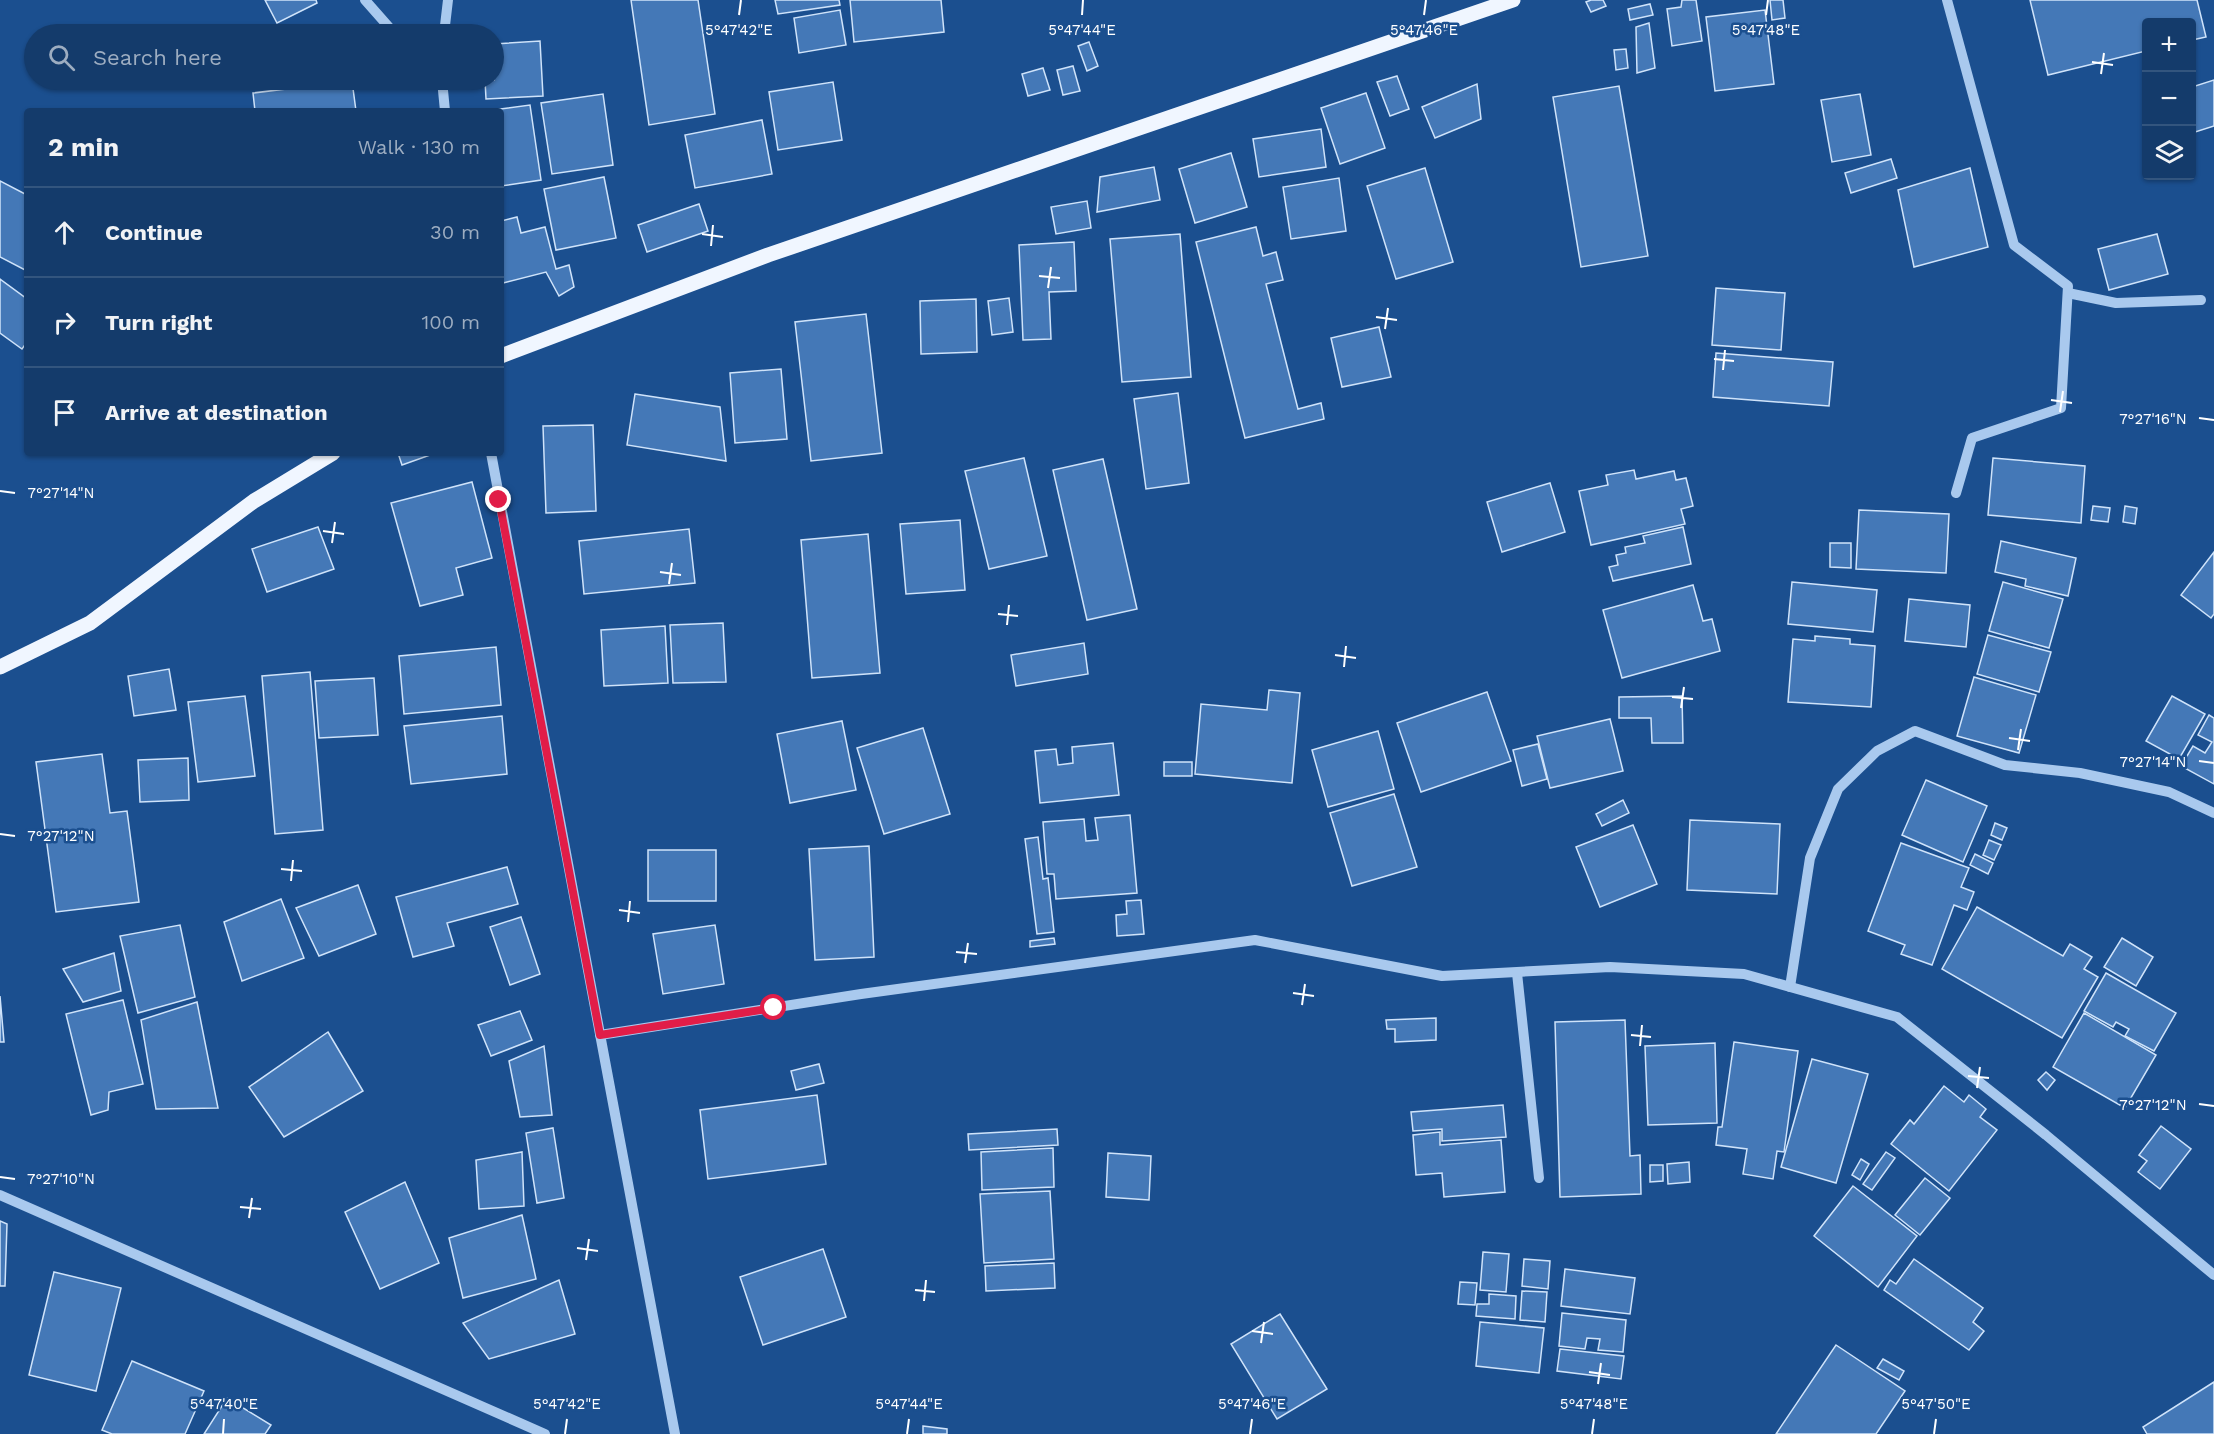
<!DOCTYPE html>
<meta charset="utf-8">
<style>
:root{--surface:#143b6b;--page:#214673;--text:#f1f3f6;--muted:#9dadc1;--line:#33557e}
body{margin:0;font-family:"Work Sans",sans-serif;background:var(--page);color:var(--text)}
.controls{position:absolute;right:18px;top:18px;display:grid;overflow:hidden;border-radius:6px;box-shadow:0 2px 4px #0004}
.controls button{width:54px;height:54px;display:grid;place-items:center;padding:0;border:0;border-bottom:2px solid var(--line);background:var(--surface);color:var(--text);font:30px sans-serif}
.stop{position:absolute;width:18px;height:18px;margin:-14px;border:4px solid #e11d48;border-radius:50%;background:#fff}
.stop.end{background:#e11d48;border-color:#fff;box-shadow:0 2px 6px #0008}
.list{margin:0;padding:0;list-style:none}
h2{display:flex;justify-content:space-between;align-items:center;height:78px;margin:0;padding:0 24px;font-size:26px}
h2 small{font-size:20px;font-weight:400;color:var(--muted)}
.list li{display:grid;grid-template-columns:39px 1fr auto;gap:18px;align-items:center;box-sizing:border-box;height:90px;padding:0 24px;border-top:2px solid var(--line)}
.list b{display:block;font-size:22px;white-space:nowrap}
.list em{font-size:20px;font-style:normal;color:var(--muted)}
.icon{flex:none;width:33px;height:33px;fill:none;stroke:currentColor;stroke-width:2;stroke-linecap:round;stroke-linejoin:round}
.map{position:relative;flex:none;width:2214px;height:1434px;overflow:hidden}
.search{position:absolute;background:var(--surface);box-shadow:0 2px 4px #0004;left:24px;top:24px;width:480px;height:66px;display:flex;align-items:center;gap:15px;box-sizing:border-box;padding:0 21px;border-radius:33px;color:var(--muted);font-size:22px}
.panel{position:absolute;background:var(--surface);box-shadow:0 2px 4px #0004;left:24px;top:108px;width:480px;height:348px;border-radius:6px}
.map>svg:first-child{display:block}
.building{fill:#4478b7;stroke:#cfe3fa;stroke-width:1.5}
.lines{fill:none;stroke-linecap:round;stroke-linejoin:round}
.minor{stroke:#a9c9ee;stroke-width:10}
.major{stroke:#f0f6ff;stroke-width:15}
.route{stroke:#e11d48;stroke-width:8}
.ticks{fill:none;stroke:#fff;stroke-width:2}
.ticks-label{font-size:15px;text-anchor:middle;fill:#fff;stroke:#1b4f8f;stroke-width:5;stroke-linejoin:round;paint-order:stroke}
</style>
<div class="map">
<svg width="2214" height="1434" viewBox="0 0 2214 1434">
<rect width="100%" height="100%" fill="#1b4f8f"/>
<g class="building">
<path d="M265,0H316L317,3L277,23Z"/>
<path d="M631,0H698L715,114L649,125Z"/>
<path d="M775,0H839L840,5L778,14Z"/>
<path d="M850,0H941L944,32L854,42Z"/>
<path d="M1591,0H1603L1606,6L1591,12L1586,2Z"/>
<path d="M1682,0H1696L1702,41L1672,46L1667,9L1681,7Z"/>
<path d="M1770,0H1783L1785,18L1772,20Z"/>
<path d="M2030,0H2197L2206,37L2192,40V22H2146V51L2048,75Z"/>
<path d="M1650,4L1653,15L1630,20L1628,9Z"/>
<path d="M840,10L846,45L799,53L794,18Z"/>
<path d="M1765,10L1774,84L1715,91L1706,17Z"/>
<path d="M1649,23L1655,68L1637,73L1636,27Z"/>
<path d="M540,41L543,96L486,99L485,80H494V44Z"/>
<path d="M1089,42L1098,66L1087,71L1078,46Z"/>
<path d="M1626,49L1628,68L1616,70L1614,50Z"/>
<path d="M1073,66L1080,91L1063,95L1057,70Z"/>
<path d="M1043,68L1050,90L1028,96L1022,74Z"/>
<path d="M1397,76L1409,109L1390,116L1377,82Z"/>
<path d="M2214,80V126L2192,133V87Z"/>
<path d="M352,81L356,111H255L253,93Z"/>
<path d="M833,82L842,140L778,150L769,92Z"/>
<path d="M1477,84L1481,119L1435,138L1422,107Z"/>
<path d="M1619,86L1648,256L1581,267L1553,97Z"/>
<path d="M1366,93L1385,148L1340,164L1321,108Z"/>
<path d="M603,94L613,165L552,174L541,103Z"/>
<path d="M1860,94L1871,155L1832,162L1821,100Z"/>
<path d="M530,105L541,180L501,186V111H485Z"/>
<path d="M762,120L772,174L695,188L685,135Z"/>
<path d="M1321,129L1326,167L1259,177L1253,139Z"/>
<path d="M1231,153L1247,207L1195,223L1179,169Z"/>
<path d="M1891,159L1897,178L1851,193L1845,173Z"/>
<path d="M1154,167L1160,200L1097,212L1100,177Z"/>
<path d="M1425,168L1453,262L1396,279L1367,186Z"/>
<path d="M1970,168L1988,247L1914,267L1898,190Z"/>
<path d="M604,177L616,238L556,250L544,189Z"/>
<path d="M1339,178L1346,231L1291,239L1283,187Z"/>
<path d="M0,181L27,195V271L0,257Z"/>
<path d="M1087,201L1091,228L1056,234L1051,207Z"/>
<path d="M699,204L708,231L647,252L638,225Z"/>
<path d="M517,217L521,233L545,227L556,269L569,265L574,287L559,296L546,272L503,283L501,221Z"/>
<path d="M1256,227L1263,256L1276,252L1283,280L1266,284L1298,409L1321,403L1324,419L1245,438L1196,242Z"/>
<path d="M1180,234L1191,377L1122,382L1110,239Z"/>
<path d="M2157,234L2168,274L2109,290L2098,249Z"/>
<path d="M1074,242L1076,291L1049,292L1051,339L1023,340L1019,245Z"/>
<path d="M0,279L27,299V342L22,349L0,333Z"/>
<path d="M1716,288L1785,293L1781,350L1712,345Z"/>
<path d="M1009,298L1013,332L992,335L988,301Z"/>
<path d="M976,299L977,352L921,354L920,301Z"/>
<path d="M866,314L882,453L811,461L795,322Z"/>
<path d="M1379,327L1391,377L1342,387L1331,338Z"/>
<path d="M1716,353L1833,362L1829,406L1713,397Z"/>
<path d="M781,369L787,439L735,443L730,373Z"/>
<path d="M1178,393L1189,483L1146,489L1134,399Z"/>
<path d="M635,394L720,407L726,461L627,445Z"/>
<path d="M593,425L596,511L546,513L543,426Z"/>
<path d="M398,453H433V454L402,465Z"/>
<path d="M1024,458L1047,556L989,569L965,471Z"/>
<path d="M1993,458L2085,466L2081,523L1988,515Z"/>
<path d="M1103,459L1137,609L1087,620L1053,470Z"/>
<path d="M1634,470L1636,479L1674,471L1676,480L1686,478L1693,506L1681,509L1685,524L1591,545L1579,491L1608,485L1606,475Z"/>
<path d="M472,482L492,558L456,568L463,595L420,606L391,503Z"/>
<path d="M1550,483L1565,532L1502,552L1487,502Z"/>
<path d="M2093,506L2110,508L2108,522L2091,520Z"/>
<path d="M2125,506L2137,508L2135,524L2123,522Z"/>
<path d="M1859,510L1949,514L1946,573L1856,569Z"/>
<path d="M960,520L965,590L906,594L900,524Z"/>
<path d="M318,527L334,569L267,592L252,549Z"/>
<path d="M1683,527L1691,564L1613,581L1609,567L1618,565L1616,555L1626,553L1625,547L1645,543L1643,536Z"/>
<path d="M689,529L695,583L584,594L579,541Z"/>
<path d="M868,534L880,673L812,678L801,540Z"/>
<path d="M2001,541L2076,558L2068,596L2025,586L2026,579L1995,572Z"/>
<path d="M1830,543H1851V568L1830,567Z"/>
<path d="M2214,552V614L2211,618L2181,595Z"/>
<path d="M1792,582L1877,590L1873,632L1788,624Z"/>
<path d="M2003,582L2063,599L2049,648L1989,631Z"/>
<path d="M1693,585L1703,621L1712,619L1720,651L1622,678L1603,610Z"/>
<path d="M1909,599L1970,605L1966,647L1905,641Z"/>
<path d="M723,623L726,682L673,683L670,625Z"/>
<path d="M665,626L668,683L604,686L601,630Z"/>
<path d="M1988,635L2051,652L2039,692L1977,674Z"/>
<path d="M1815,636L1850,639V644L1875,646L1871,707L1788,702L1793,639L1815,641Z"/>
<path d="M1084,643L1088,674L1016,686L1011,655Z"/>
<path d="M496,647L501,705L404,714L399,656Z"/>
<path d="M169,669L176,710L134,716L128,676Z"/>
<path d="M310,672L323,830L275,834L262,676Z"/>
<path d="M1974,677L2036,695L2019,753L1957,736Z"/>
<path d="M374,678L378,735L319,738L315,681Z"/>
<path d="M1269,690L1300,693L1292,783L1195,774L1201,704L1267,710Z"/>
<path d="M1487,692L1511,761L1421,792L1397,723Z"/>
<path d="M245,696L255,776L198,782L188,702Z"/>
<path d="M1682,696L1683,743H1652L1651,718H1619V697Z"/>
<path d="M2172,696L2205,714L2179,759L2146,741Z"/>
<path d="M2209,715L2214,718V784L2181,766L2193,746L2205,753L2212,742L2198,735Z"/>
<path d="M502,716L507,774L411,784L404,726Z"/>
<path d="M1610,719L1623,771L1550,788L1537,736Z"/>
<path d="M842,721L856,790L790,803L777,734Z"/>
<path d="M923,728L950,814L884,834L857,748Z"/>
<path d="M1378,731L1394,789L1328,807L1312,750Z"/>
<path d="M1113,743L1119,795L1040,803L1035,751L1056,749L1058,765L1073,763L1072,747Z"/>
<path d="M1538,744L1547,779L1522,786L1513,750Z"/>
<path d="M102,754L110,813L127,811L139,902L56,912L36,762Z"/>
<path d="M188,758L189,800L140,802L138,760Z"/>
<rect x="1164" y="762" width="28" height="14"/>
<path d="M1926,780L1987,806L1963,862L1902,835Z"/>
<path d="M1394,794L1417,867L1352,886L1330,813Z"/>
<path d="M1623,800L1629,813L1602,826L1596,814Z"/>
<path d="M1130,815L1137,893L1056,899L1054,874H1047L1043,822L1084,819L1086,841L1098,840L1095,818Z"/>
<path d="M1690,820L1780,824L1777,894L1687,890Z"/>
<path d="M1995,823L2007,828L2002,840L1991,835Z"/>
<path d="M1633,825L1657,884L1600,907L1576,847Z"/>
<path d="M1038,837L1043,879L1048,878L1054,932L1037,934L1025,839Z"/>
<path d="M1989,840L2001,845L1994,860L1983,855Z"/>
<path d="M1901,843L1969,868L1961,887L1974,892L1967,910L1954,905L1932,965L1901,954L1905,945L1868,931Z"/>
<path d="M869,846L874,957L815,960L809,849Z"/>
<rect x="648" y="850" width="68" height="51"/>
<path d="M1975,854L1993,863L1988,874L1970,865Z"/>
<path d="M507,867L518,904L447,923L454,946L413,957L396,897Z"/>
<path d="M358,885L376,934L319,956L296,908Z"/>
<path d="M281,899L304,958L242,981L224,922Z"/>
<path d="M1141,900L1144,934L1117,936L1116,915L1127,914L1126,901Z"/>
<path d="M1977,907L2063,956L2070,944L2092,957L2084,969L2098,977L2062,1038L1942,969Z"/>
<path d="M521,917L540,974L510,985L490,927Z"/>
<path d="M180,925L195,997L138,1013L120,936Z"/>
<path d="M715,925L724,984L663,994L653,934Z"/>
<path d="M1054,938L1055,944L1030,947V941Z"/>
<path d="M2122,938L2153,957L2136,986L2104,967Z"/>
<path d="M114,953L121,991L83,1002L63,969Z"/>
<path d="M2106,973L2176,1013L2154,1051L2125,1036L2129,1029L2116,1022L2113,1027L2084,1011Z"/>
<path d="M0,996L4,1042H0Z"/>
<path d="M123,1000L143,1084L109,1092L108,1110L91,1115L66,1014Z"/>
<path d="M197,1002L218,1108L156,1109L141,1020Z"/>
<path d="M520,1011L532,1040L491,1056L478,1025Z"/>
<path d="M2084,1013L2156,1055L2125,1108L2053,1067Z"/>
<path d="M1436,1018V1040L1395,1042V1029H1387L1386,1020Z"/>
<path d="M1625,1020L1630,1156L1640,1155L1641,1194L1560,1197L1555,1022Z"/>
<path d="M328,1032L363,1091L284,1137L249,1087Z"/>
<path d="M1734,1042L1798,1051L1784,1152L1777,1151L1773,1179L1743,1174L1747,1149L1716,1145L1718,1127H1722Z"/>
<path d="M1715,1043L1717,1123L1648,1125L1645,1046Z"/>
<path d="M544,1046L552,1115L520,1117L509,1061Z"/>
<path d="M1812,1059L1868,1074L1836,1183L1781,1167Z"/>
<path d="M819,1064L824,1083L796,1090L791,1071Z"/>
<path d="M2046,1072L2055,1080L2047,1090L2038,1080Z"/>
<path d="M1944,1086L1964,1102L1969,1095L1986,1109L1980,1117L1997,1130L1949,1191L1891,1144L1910,1120L1914,1124Z"/>
<path d="M817,1095L826,1164L708,1179L700,1110Z"/>
<path d="M1503,1105L1506,1137L1442,1141V1129L1413,1131L1411,1112Z"/>
<path d="M2161,1126L2191,1149L2160,1189L2138,1172L2147,1161L2139,1155Z"/>
<path d="M553,1128L564,1198L537,1203L526,1133Z"/>
<path d="M1057,1129L1058,1145L969,1150L968,1134Z"/>
<path d="M1440,1132V1145L1501,1140L1505,1192L1444,1197L1442,1173L1416,1175L1413,1135Z"/>
<path d="M1053,1148L1054,1187L982,1190L981,1152Z"/>
<path d="M522,1152L524,1206L479,1209L476,1160Z"/>
<path d="M1886,1152L1895,1158L1872,1190L1863,1184Z"/>
<path d="M1108,1153L1151,1156L1149,1200L1106,1197Z"/>
<path d="M1861,1159L1869,1164L1860,1180L1852,1175Z"/>
<path d="M1689,1162L1690,1182L1668,1184L1667,1164Z"/>
<path d="M1650,1165H1663V1181L1650,1182Z"/>
<path d="M1925,1178L1950,1198L1920,1235L1895,1215Z"/>
<path d="M405,1182L439,1263L380,1289L345,1212Z"/>
<path d="M1853,1186L1917,1236L1878,1287L1814,1236Z"/>
<path d="M1050,1191L1054,1259L984,1263L980,1194Z"/>
<path d="M522,1215L536,1279L463,1298L449,1238Z"/>
<path d="M0,1221L7,1224L5,1286H0Z"/>
<path d="M823,1249L846,1317L763,1345L740,1277Z"/>
<path d="M1483,1252L1509,1254L1506,1292L1480,1290Z"/>
<path d="M1524,1259L1550,1261L1548,1289L1522,1286Z"/>
<path d="M1914,1259L1983,1308L1973,1322L1984,1331L1969,1350L1884,1290L1890,1280L1896,1284Z"/>
<path d="M1054,1263L1055,1288L986,1291L985,1266Z"/>
<path d="M1565,1269L1635,1278L1630,1314L1561,1306Z"/>
<path d="M54,1272L121,1288L96,1391L29,1375Z"/>
<path d="M559,1280L575,1334L489,1359L463,1323Z"/>
<path d="M1460,1282L1477,1283L1475,1305L1458,1304Z"/>
<path d="M1522,1291L1547,1292L1545,1322L1520,1320Z"/>
<path d="M1489,1294L1516,1296L1515,1319L1476,1316L1477,1304H1489Z"/>
<path d="M1562,1313L1626,1320L1623,1352L1598,1350L1600,1339L1587,1338L1585,1349L1559,1346Z"/>
<path d="M1280,1314L1327,1389L1277,1419L1231,1344Z"/>
<path d="M1480,1322L1544,1328L1539,1373L1476,1366Z"/>
<path d="M1836,1345L1905,1391L1876,1434H1776Z"/>
<path d="M1560,1349L1624,1356L1621,1379L1557,1371Z"/>
<path d="M1883,1359L1904,1371L1899,1380L1877,1368Z"/>
<path d="M132,1361L204,1391L185,1434H112L102,1430Z"/>
<path d="M2214,1382V1434H2147L2143,1427Z"/>
<path d="M227,1398L271,1425L265,1434H204Z"/>
<path d="M923,1426L947,1429V1434H923Z"/>
</g>
<g class="lines">
<g class="minor">
<path d="M365,0L395,34"/>
<path d="M1947,0L2014,245L2068,286L2061,408L1972,438L1956,493"/>
<path d="M444,34L448,0"/>
<path d="M442,80L445,111"/>
<path d="M2068,293L2116,303L2201,300"/>
<path d="M491,453L675,1434"/>
<path d="M1517,973L1539,1178"/>
<path d="M1790,987L1810,858L1838,789L1877,751L1915,731L2005,765L2080,773L2169,792L2214,813"/>
<path d="M600,1035L861,994L1255,940L1442,976L1610,967L1744,974L1897,1017L2046,1135L2214,1275"/>
<path d="M0,1195L545,1434"/>
</g>
<g class="major">
<path d="M501,356L768,255L1513,0"/>
<path d="M0,667L90,623L254,501L333,453"/>
</g>
</g>
<g class="lines">
<path class="route" d="M499,500L600,1035L774,1008"/>
</g>
<path class="ticks" d="M739,15L741,0M1082,15L1083,0M1424,15L1426,0M1766,15L1768,0M2092,62L2113,65M2101,74L2104,53M702,234L723,237M711,246L713,225M1039,276L1060,278M1048,288L1051,267M1376,317L1397,320M1385,329L1388,308M1714,359L1734,361M1723,370L1725,350M2051,400L2072,403M2060,412L2063,391M2199,418L2214,420M0,491L15,493M323,531L344,534M332,543L335,522M660,572L681,575M669,584L672,563M998,614L1018,616M1007,625L1009,605M1335,655L1356,658M1344,667L1346,646M1672,697L1693,699M1681,708L1684,687M2009,738L2030,741M2018,750L2021,729M2199,761L2214,763M0,834L15,836M281,869L302,871M291,881L293,860M619,910L640,913M628,922L630,901M956,952L977,954M965,963L968,943M1293,993L1314,996M1302,1005L1305,984M1631,1035L1651,1037M1640,1046L1642,1025M1968,1076L1989,1078M1977,1088L1980,1067M2199,1104L2214,1106M0,1177L15,1179M240,1207L261,1209M249,1218L252,1198M577,1248L598,1251M586,1260L589,1239M915,1290L935,1292M924,1301L926,1280M1252,1331L1273,1334M1261,1343L1264,1322M1589,1372L1610,1375M1598,1384L1601,1363M223,1434L224,1419M565,1434L567,1419M907,1434L909,1419M1250,1434L1252,1419M1592,1434L1594,1419M1934,1434L1936,1419"/>
<g class="ticks-label">
<text x="739" y="35">5°47'42"E</text>
<text x="1082" y="35">5°47'44"E</text>
<text x="1424" y="35">5°47'46"E</text>
<text x="1766" y="35">5°47'48"E</text>
<text x="2153" y="424">7°27'16"N</text>
<text x="61" y="498">7°27'14"N</text>
<text x="2153" y="767">7°27'14"N</text>
<text x="61" y="841">7°27'12"N</text>
<text x="2153" y="1110">7°27'12"N</text>
<text x="61" y="1184">7°27'10"N</text>
<text x="224" y="1409">5°47'40"E</text>
<text x="567" y="1409">5°47'42"E</text>
<text x="909" y="1409">5°47'44"E</text>
<text x="1252" y="1409">5°47'46"E</text>
<text x="1594" y="1409">5°47'48"E</text>
<text x="1936" y="1409">5°47'50"E</text>
</g>
</svg>
<div class="controls">
<button>+</button>
<button>−</button>
<button><svg class="icon" aria-label="layers" viewBox="0 0 24 24"><path d="M12 4l9 5-9 5-9-5zM3 14l9 5 9-5"/></svg></button>
</div>
<div class="stop" style="left:774px;top:1008px"></div>
<div class="stop end" style="left:499px;top:500px"></div>
<div class="search"><svg class="icon" aria-label="search" viewBox="0 0 24 24"><circle cx="10" cy="10" r="6"/><path d="M15 15l6 6"/></svg>Search here</div>
<section class="panel">
<h2>2 min<small>Walk · 130 m</small></h2>
<ul class="list">
<li><svg class="icon" aria-label="ahead" viewBox="0 0 24 24"><path d="M12 20V5M6 11l6-6 6 6"/></svg><div><b>Continue</b></div><em>30 m</em></li>
<li><svg class="icon" aria-label="right" viewBox="0 0 24 24"><path d="M7 20v-9h11M14 6l5 5-5 5"/></svg><div><b>Turn right</b></div><em>100 m</em></li>
<li><svg class="icon" aria-label="arrive" viewBox="0 0 24 24"><path d="M6 21V4h12l-3 4 3 4H6"/></svg><div><b>Arrive at destination</b></div></li>
</ul>
</section>
</div>
